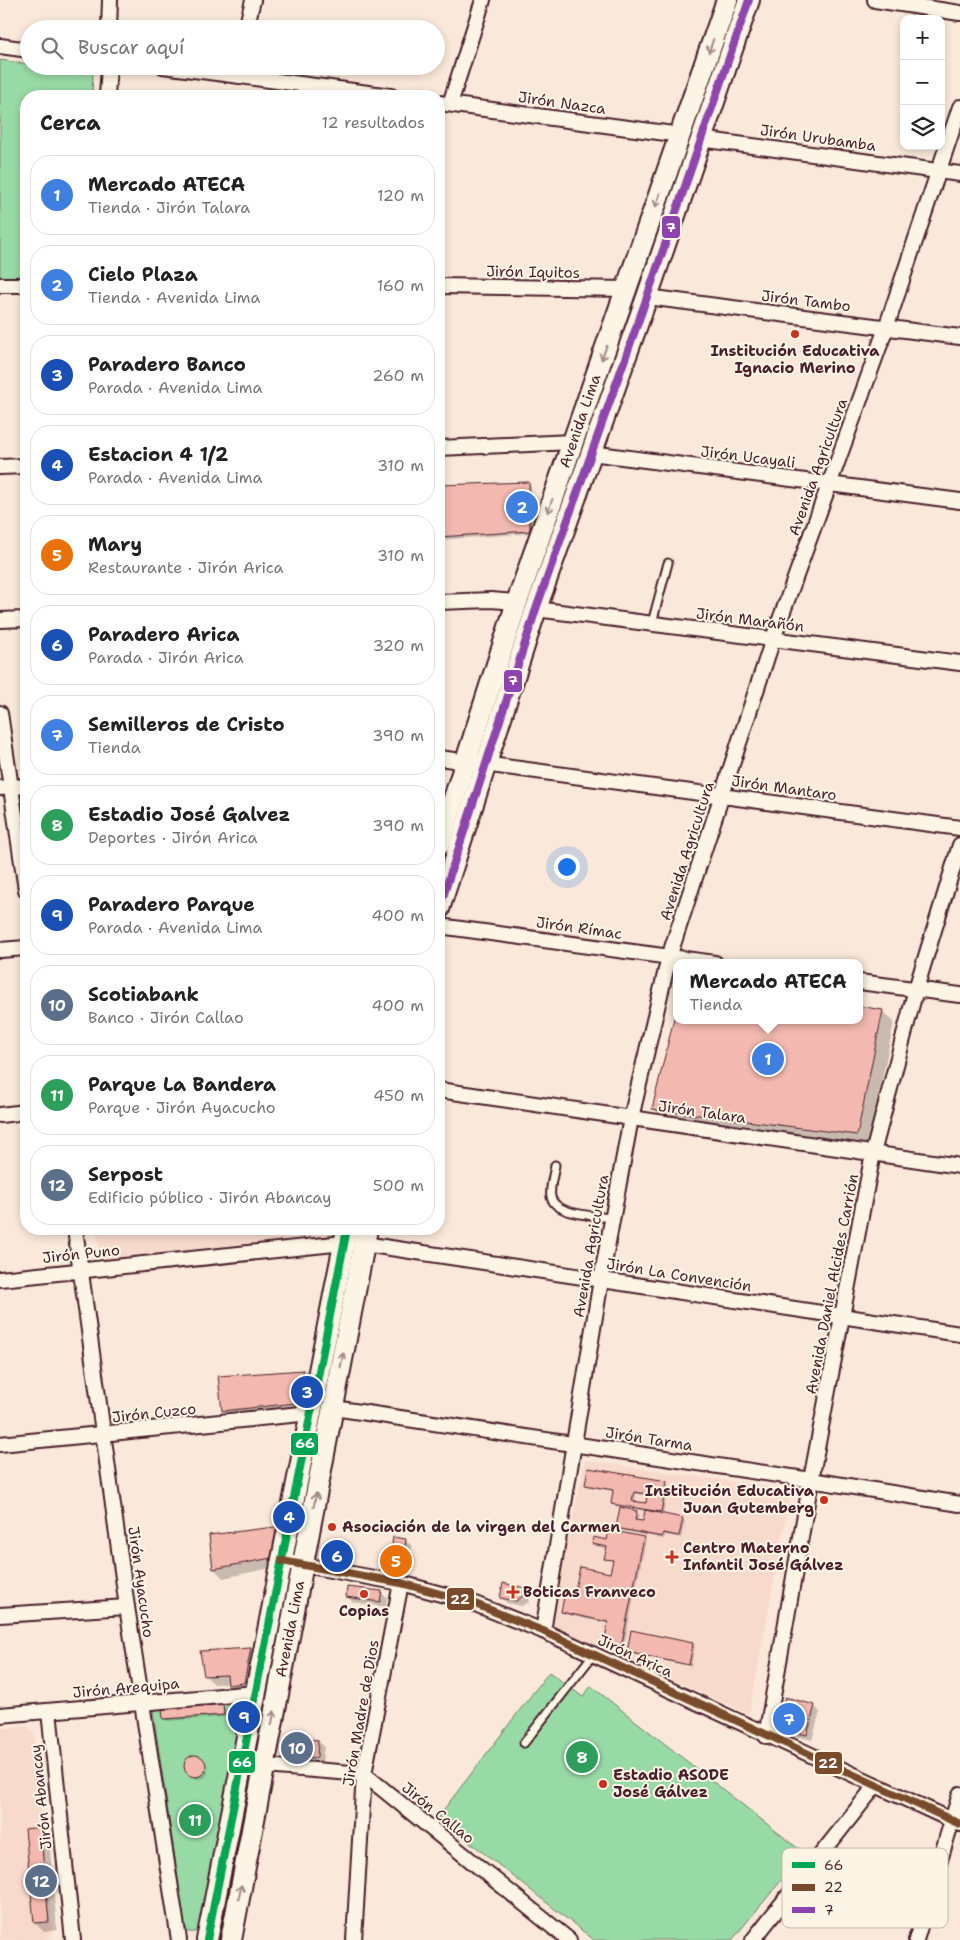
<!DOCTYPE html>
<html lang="es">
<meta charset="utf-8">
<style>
:root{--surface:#fff;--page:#f6f6f6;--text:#222;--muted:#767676;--line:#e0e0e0;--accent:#0f766e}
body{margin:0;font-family:"Shantell Sans",sans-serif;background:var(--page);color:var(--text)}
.controls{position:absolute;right:15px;top:15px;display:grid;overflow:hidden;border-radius:10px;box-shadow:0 2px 8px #0003}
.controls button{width:45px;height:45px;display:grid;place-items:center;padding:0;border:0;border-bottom:1px solid var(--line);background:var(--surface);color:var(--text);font:25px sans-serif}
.you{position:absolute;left:566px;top:866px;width:18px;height:18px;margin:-12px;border:4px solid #fff;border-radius:50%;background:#1a73e8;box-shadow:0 0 0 8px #1a73e833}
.badge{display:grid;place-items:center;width:32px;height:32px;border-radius:50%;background:var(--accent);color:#fff;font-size:16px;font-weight:700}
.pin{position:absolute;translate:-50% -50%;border:2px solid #fff;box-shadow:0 1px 5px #0006}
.popup{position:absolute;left:673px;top:959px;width:190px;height:65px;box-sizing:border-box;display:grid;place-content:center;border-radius:10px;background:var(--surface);filter:drop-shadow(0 1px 4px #0005);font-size:16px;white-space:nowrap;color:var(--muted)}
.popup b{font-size:19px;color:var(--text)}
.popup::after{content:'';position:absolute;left:50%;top:100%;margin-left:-10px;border:10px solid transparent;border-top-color:var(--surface)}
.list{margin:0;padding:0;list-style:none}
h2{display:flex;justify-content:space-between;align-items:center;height:65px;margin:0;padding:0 20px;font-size:21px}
h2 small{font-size:16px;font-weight:400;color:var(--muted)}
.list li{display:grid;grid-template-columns:32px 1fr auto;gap:15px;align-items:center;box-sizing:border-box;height:80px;margin:0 10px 10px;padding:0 10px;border:1px solid var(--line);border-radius:20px}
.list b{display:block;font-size:19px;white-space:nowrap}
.list p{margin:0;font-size:16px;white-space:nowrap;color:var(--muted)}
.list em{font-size:16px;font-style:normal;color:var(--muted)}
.icon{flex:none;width:28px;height:28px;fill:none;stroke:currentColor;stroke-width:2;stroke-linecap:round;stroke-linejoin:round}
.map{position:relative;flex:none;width:960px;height:1940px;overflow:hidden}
.search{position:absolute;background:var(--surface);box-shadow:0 2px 8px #0003;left:20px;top:20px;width:425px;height:55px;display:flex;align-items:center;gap:12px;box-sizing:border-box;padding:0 18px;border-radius:28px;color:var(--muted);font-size:19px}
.panel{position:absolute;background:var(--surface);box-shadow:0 2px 8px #0003;left:20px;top:90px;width:425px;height:1145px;border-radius:20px}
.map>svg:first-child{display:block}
.built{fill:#f8dacd}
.green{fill:#98daa5;stroke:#717c68}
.shadow{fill:#0003;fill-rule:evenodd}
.building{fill:#f3b8af;stroke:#4a1f2b;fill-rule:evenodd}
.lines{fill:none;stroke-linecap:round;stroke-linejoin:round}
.service-casing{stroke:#4a1f2b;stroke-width:11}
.minor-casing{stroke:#4a1f2b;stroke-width:18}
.secondary-casing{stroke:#4a1f2b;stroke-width:24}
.service{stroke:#fcf5e5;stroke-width:7}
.minor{stroke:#fcf5e5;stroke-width:14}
.secondary{stroke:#fcf5e5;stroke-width:20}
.bus-1-casing{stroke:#fcf5e5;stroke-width:11}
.bus-2-casing{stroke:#fcf5e5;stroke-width:11}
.bus-3-casing{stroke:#fcf5e5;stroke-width:11}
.bus-1{stroke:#00a651;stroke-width:8}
.bus-2{stroke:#7a4b2a;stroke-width:8}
.bus-3{stroke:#8e44ad;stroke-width:8}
.oneway{stroke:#a38a88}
.poi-dot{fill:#c8321e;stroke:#fcf5e5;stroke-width:2}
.labels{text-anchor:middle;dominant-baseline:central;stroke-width:4;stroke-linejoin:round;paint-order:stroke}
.street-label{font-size:15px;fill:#4a1f2b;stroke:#fcf5e5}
.poi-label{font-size:15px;font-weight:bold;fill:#4a1f2b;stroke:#fcf5e5;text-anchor:start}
.key{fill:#fcf5e5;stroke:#c7b5ad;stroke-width:1}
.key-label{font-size:14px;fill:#4a1f2b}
.line-badge{stroke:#fcf5e5;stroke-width:2}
.badge-label{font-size:14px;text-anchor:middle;font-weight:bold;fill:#fff}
</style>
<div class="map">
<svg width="960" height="1940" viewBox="0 0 960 1940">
<rect width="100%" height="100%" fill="#fae9da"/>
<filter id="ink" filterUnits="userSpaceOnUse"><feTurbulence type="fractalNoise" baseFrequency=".02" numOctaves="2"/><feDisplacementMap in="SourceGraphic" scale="10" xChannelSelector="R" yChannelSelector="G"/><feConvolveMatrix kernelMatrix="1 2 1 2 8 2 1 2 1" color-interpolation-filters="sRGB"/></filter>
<g filter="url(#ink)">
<g class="built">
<path d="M96,1229H332L331,1237L327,1241L104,1260L100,1254Z"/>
<path d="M585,1460L791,1490L749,1714L551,1625Z"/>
<path d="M27,1726L34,1732L52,1934L46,1940H0V1728Z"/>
</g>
<g class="green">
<path d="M0,60L29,64V66H46L93,72L92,96H26V276L0,277Z"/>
<path d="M549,1672L583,1697L591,1686L804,1853L732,1940H594L438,1817Z"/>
<path d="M235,1702L240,1711L202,1926C198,1932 195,1933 188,1932L185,1926L153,1711L160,1707Z"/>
</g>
<g class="shadow">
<path d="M528,483L531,486L532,533L439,540V491L440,486Z"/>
<path d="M882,1011L894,1022L868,1146L665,1120L653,1108L677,1020H859Z"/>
<path d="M303,1371L312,1380L300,1404L306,1410L232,1419L223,1410Z"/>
<path d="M666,1482L668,1485L663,1515L682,1519L685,1521L681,1538L665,1535L664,1539L620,1530L617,1527L621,1507L615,1506L612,1503L614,1491L589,1487L587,1485ZM636,1494L648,1495L647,1505L635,1503ZM633,1509L646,1511L644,1523L637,1521L639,1514Z"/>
<path d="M211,1536H291L285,1565L223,1578L214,1569Z"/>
<path d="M643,1538L646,1540L623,1649L608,1646L605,1644L609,1624L565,1614L562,1612L575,1595L611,1575L614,1562L606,1558L608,1549L596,1546L593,1544Z"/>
<path d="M394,1539L406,1541L412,1546L407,1574L396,1572L390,1566Z"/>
<path d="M524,1589L530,1595L529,1602L522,1606L507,1603L501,1597Z"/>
<path d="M381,1593L387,1598L386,1607L353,1602L347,1597Z"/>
<path d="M693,1644L695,1646L691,1666L630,1654L628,1652Z"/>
<path d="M251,1649L260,1658L253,1692L238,1693L229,1683L214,1684L205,1675L201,1652Z"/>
<path d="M223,1706L225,1708L226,1717L167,1721L164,1718Z"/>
<path d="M814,1706L820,1712L812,1740L789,1734L783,1728Z"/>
<path d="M318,1741L324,1747L322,1763L294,1761L289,1755Z"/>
<path d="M192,1757H198L206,1763L208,1773L204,1778L197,1779L188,1774L186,1764Z"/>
<path d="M40,1829L49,1838L57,1930L44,1932L35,1923Z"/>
</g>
<g class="building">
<path d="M529,482L530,531L439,537V485Z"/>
<path d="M677,1006V1020H859V1006L883,1010L857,1135L652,1109Z"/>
<path d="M304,1370L291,1396L298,1400L296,1403L222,1411L218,1376Z"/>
<path d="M588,1468L667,1481L661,1512L611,1504L613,1490L585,1485ZM634,1492L647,1494L646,1503L632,1501Z"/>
<path d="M620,1507L637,1511L635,1520L643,1521L645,1510L683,1518L679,1536L663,1533L662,1537L616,1528Z"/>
<path d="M283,1526L277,1557L213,1569L209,1535Z"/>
<path d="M609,1530L644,1537L621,1648L604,1644L608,1622L561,1612L565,1592L574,1594L580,1567L610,1573L613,1560L604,1559L607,1547L592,1544L593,1537L607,1540Z"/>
<path d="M393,1537L406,1539L402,1569L389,1567Z"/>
<path d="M503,1583L525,1588L523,1596L516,1601L500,1598Z"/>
<path d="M347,1587L382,1591L380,1602L346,1597Z"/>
<path d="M631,1630L693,1643L689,1665L627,1652Z"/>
<path d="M251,1648L244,1683L228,1685L227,1675L204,1676L200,1651Z"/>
<path d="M785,1697L815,1705L807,1735L782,1729L779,1719Z"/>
<path d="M223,1704L224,1715L163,1719L162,1708Z"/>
<path d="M289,1737L318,1740L317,1758L288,1756Z"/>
<circle cx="195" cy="1766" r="11"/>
<path d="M40,1827L49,1922L34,1923L25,1829Z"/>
</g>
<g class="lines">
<defs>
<g id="service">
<path d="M652,623L668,563"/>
<path d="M555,1165C554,1174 549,1187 551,1197C555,1215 596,1216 612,1218"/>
<path d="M524,1743L593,1655"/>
</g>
<g id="minor">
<path d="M875,0L960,13"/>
<path d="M109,29L110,0"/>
<path d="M246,29L253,0"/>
<path d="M0,46L29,50"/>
<path d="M163,66L391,96"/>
<path d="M107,96L109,66"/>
<path d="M439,103L681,135"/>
<path d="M450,104L483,0"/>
<path d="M700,139L960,174"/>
<path d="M0,285H26"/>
<path d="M439,286L627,289"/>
<path d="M647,297L960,337"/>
<path d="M439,448L572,442"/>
<path d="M591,453L960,501"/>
<path d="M0,467L26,466"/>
<path d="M439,602L491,600L517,602"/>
<path d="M536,609L960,663"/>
<path d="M0,620L26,619"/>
<path d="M0,713L26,890"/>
<path d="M439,758L960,828"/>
<path d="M0,788L26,786"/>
<path d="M439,926L715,963"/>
<path d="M0,950L26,948"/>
<path d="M859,982L960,995"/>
<path d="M439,1090L960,1166"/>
<path d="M0,1115L26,1112"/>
<path d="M75,1229L127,1607L179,1940"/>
<path d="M364,1244L960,1334"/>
<path d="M0,1279L344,1243"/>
<path d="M334,1408L811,1480L960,1504"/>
<path d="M0,1444L311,1413"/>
<path d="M282,1561L401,1583L470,1602L543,1631L960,1824"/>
<path d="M0,1615L127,1607"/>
<path d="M543,1631L601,1280L631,1118L669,957L773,639L886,328L960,107"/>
<path d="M49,1711L73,1940"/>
<path d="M0,1715L256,1693"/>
<path d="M766,1736L811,1480L873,1153L916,989L960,845"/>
<path d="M264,1766L364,1774L569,1940"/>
<path d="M354,1940L364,1774L401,1583"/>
<path d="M753,1940L876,1785"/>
<path d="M916,1940L960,1794"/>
</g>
<g id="secondary">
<path d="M439,845L517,602L727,0"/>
<path d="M439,909L536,609L647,297L749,0"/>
<path d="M207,1940L347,1229"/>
<path d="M231,1940L367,1229"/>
</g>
</defs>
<use href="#service" class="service-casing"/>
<use href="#minor" class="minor-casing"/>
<use href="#secondary" class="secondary-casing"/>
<use href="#service" class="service"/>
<use href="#minor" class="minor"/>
<use href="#secondary" class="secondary"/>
<defs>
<path id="bus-1" d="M207,1940L347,1229"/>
<path id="bus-2" d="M282,1561L401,1583L470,1602L543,1631L960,1824"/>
<path id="bus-3" d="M439,909L536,609L647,297L749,0"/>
</defs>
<use href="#bus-1" class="bus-1-casing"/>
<use href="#bus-2" class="bus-2-casing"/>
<use href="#bus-3" class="bus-3-casing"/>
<use href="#bus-1" class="bus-1"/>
<use href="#bus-2" class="bus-2"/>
<use href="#bus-3" class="bus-3"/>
</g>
<defs><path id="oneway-shaft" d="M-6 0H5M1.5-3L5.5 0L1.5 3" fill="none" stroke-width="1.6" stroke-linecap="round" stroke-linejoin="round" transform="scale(1.25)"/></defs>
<g class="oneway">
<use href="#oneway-shaft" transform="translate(711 46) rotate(109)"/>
<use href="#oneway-shaft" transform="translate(658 200) rotate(109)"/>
<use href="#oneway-shaft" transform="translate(604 353) rotate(110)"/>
<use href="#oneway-shaft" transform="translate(550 506) rotate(109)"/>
<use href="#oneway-shaft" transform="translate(342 1360) rotate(-79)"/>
<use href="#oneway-shaft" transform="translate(315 1500) rotate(-79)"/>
<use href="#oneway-shaft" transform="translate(273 1718) rotate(-79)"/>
<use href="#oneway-shaft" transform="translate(240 1892) rotate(-79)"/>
</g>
</g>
<g class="poi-dot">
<circle cx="795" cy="334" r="5"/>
<circle cx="824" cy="1500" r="5"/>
<circle cx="332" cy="1527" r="5"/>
<path d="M669.5 1549.5h5v5h5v5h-5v5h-5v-5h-5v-5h5z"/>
<path d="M510.5 1584.5h5v5h5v5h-5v5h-5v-5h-5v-5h5z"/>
<circle cx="364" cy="1594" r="5"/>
<circle cx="603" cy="1784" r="5"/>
</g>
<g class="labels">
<g class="street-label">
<text transform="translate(562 103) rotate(8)">Jirón Nazca</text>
<text transform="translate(818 138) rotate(8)">Jirón Urubamba</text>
<text transform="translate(533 272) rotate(1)">Jirón Iquitos</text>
<text transform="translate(806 301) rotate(7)">Jirón Tambo</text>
<text transform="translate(580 421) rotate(-71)">Avenida Lima</text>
<text transform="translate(748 457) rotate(7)">Jirón Ucayali</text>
<text transform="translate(818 467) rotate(-70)">Avenida Agricultura</text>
<text transform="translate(750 620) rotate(7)">Jirón Marañón</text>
<text transform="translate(784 788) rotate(8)">Jirón Mantaro</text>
<text transform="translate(687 851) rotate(-72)">Avenida Agricultura</text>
<text transform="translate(579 928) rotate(8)">Jirón Rímac</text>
<text transform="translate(702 1112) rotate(8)">Jirón Talara</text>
<text transform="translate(591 1246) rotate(-80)">Avenida Agricultura</text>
<text transform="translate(81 1254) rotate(-6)">Jirón Puno</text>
<text transform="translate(679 1275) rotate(9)">Jirón La Convención</text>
<text transform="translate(832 1284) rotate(-79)">Avenida Daniel Alcides Carrión</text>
<text transform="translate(154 1413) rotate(-6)">Jirón Cuzco</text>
<text transform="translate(649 1439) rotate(9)">Jirón Tarma</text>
<text transform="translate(141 1582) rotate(82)">Jirón Ayacucho</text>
<text transform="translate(290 1629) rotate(-79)">Avenida Lima</text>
<text transform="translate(635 1656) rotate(25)">Jirón Arica</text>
<text transform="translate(126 1688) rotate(-5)">Jirón Arequipa</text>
<text transform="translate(361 1713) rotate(-80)">Jirón Madre de Dios</text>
<text transform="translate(41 1797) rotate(-96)">Jirón Abancay</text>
<text transform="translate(438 1813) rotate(39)">Jirón Callao</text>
</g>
<g class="poi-label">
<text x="795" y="351" text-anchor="middle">Institución Educativa<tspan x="795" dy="17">Ignacio Merino</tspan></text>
<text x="814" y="1491" text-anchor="end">Institución Educativa<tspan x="814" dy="17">Juan Gutemberg</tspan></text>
<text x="342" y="1527">Asociación de la virgen del Carmen</text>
<text x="683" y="1548">Centro Materno<tspan x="683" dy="17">Infantil José Gálvez</tspan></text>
<text x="523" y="1592">Boticas Franveco</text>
<text x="364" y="1611" text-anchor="middle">Copias</text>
<text x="613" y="1775">Estadio ASODE<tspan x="613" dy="17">José Gálvez</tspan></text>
</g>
</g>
<rect x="782" y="1848" width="166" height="80" rx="8" class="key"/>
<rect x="792" y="1862" width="23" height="6" fill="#00a651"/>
<rect x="792" y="1884" width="23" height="7" fill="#7a4b2a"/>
<rect x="792" y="1907" width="23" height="6" fill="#8e44ad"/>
<g class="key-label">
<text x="824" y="1870">66</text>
<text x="824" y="1892">22</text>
<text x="824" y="1915">7</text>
</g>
<g class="line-badge">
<rect x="661" y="215" width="20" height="24" rx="5" fill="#8e44ad"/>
<rect x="503" y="669" width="20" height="24" rx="5" fill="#8e44ad"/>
<rect x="290" y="1432" width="29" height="24" rx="5" fill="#00a651"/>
<rect x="446" y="1587" width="29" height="24" rx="5" fill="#7a4b2a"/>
<rect x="228" y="1750" width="28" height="24" rx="5" fill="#00a651"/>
<rect x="814" y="1751" width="29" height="24" rx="5" fill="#7a4b2a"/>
</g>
<g class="badge-label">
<text x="671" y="232">7</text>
<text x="513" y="685">7</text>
<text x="305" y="1448">66</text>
<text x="460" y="1604">22</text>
<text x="242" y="1767">66</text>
<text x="828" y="1768">22</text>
</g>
</svg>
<div class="controls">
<button>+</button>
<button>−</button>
<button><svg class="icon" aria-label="layers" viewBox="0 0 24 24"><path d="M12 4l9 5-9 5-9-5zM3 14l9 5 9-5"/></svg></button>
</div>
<div class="you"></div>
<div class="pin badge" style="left:768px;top:1059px;background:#3f7fe0">1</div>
<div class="popup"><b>Mercado ATECA</b>Tienda</div>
<div class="pin badge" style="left:522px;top:507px;background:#3f7fe0">2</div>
<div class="pin badge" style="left:307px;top:1392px;background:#1a4fb4">3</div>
<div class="pin badge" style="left:289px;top:1517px;background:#1a4fb4">4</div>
<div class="pin badge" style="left:396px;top:1561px;background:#e8710a">5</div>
<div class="pin badge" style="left:337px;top:1556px;background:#1a4fb4">6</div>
<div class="pin badge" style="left:789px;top:1719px;background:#3f7fe0">7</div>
<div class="pin badge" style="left:582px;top:1757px;background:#2e9e5b">8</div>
<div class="pin badge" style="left:244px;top:1717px;background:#1a4fb4">9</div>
<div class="pin badge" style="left:297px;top:1748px;background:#5c6f8a">10</div>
<div class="pin badge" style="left:195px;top:1820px;background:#2e9e5b">11</div>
<div class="pin badge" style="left:41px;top:1881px;background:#5c6f8a">12</div>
<div class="search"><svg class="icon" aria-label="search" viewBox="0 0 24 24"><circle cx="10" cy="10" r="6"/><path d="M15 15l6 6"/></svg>Buscar aquí</div>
<section class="panel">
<h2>Cerca<small>12 resultados</small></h2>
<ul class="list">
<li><span class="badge" style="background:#3f7fe0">1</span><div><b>Mercado ATECA</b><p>Tienda · Jirón Talara</p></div><em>120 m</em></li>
<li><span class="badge" style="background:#3f7fe0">2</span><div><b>Cielo Plaza</b><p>Tienda · Avenida Lima</p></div><em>160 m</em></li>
<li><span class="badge" style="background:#1a4fb4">3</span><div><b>Paradero Banco</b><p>Parada · Avenida Lima</p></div><em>260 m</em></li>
<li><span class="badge" style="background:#1a4fb4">4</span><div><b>Estacion 4 1/2</b><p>Parada · Avenida Lima</p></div><em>310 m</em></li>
<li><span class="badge" style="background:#e8710a">5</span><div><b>Mary</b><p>Restaurante · Jirón Arica</p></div><em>310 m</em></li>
<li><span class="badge" style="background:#1a4fb4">6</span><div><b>Paradero Arica</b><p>Parada · Jirón Arica</p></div><em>320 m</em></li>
<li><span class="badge" style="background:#3f7fe0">7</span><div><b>Semilleros de Cristo</b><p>Tienda</p></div><em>390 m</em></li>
<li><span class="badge" style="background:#2e9e5b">8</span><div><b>Estadio José Galvez</b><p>Deportes · Jirón Arica</p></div><em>390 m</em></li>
<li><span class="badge" style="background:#1a4fb4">9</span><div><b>Paradero Parque</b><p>Parada · Avenida Lima</p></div><em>400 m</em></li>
<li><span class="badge" style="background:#5c6f8a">10</span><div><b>Scotiabank</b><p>Banco · Jirón Callao</p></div><em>400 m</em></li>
<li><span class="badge" style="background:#2e9e5b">11</span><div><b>Parque La Bandera</b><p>Parque · Jirón Ayacucho</p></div><em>450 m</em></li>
<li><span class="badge" style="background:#5c6f8a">12</span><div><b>Serpost</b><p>Edificio público · Jirón Abancay</p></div><em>500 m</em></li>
</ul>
</section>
</div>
